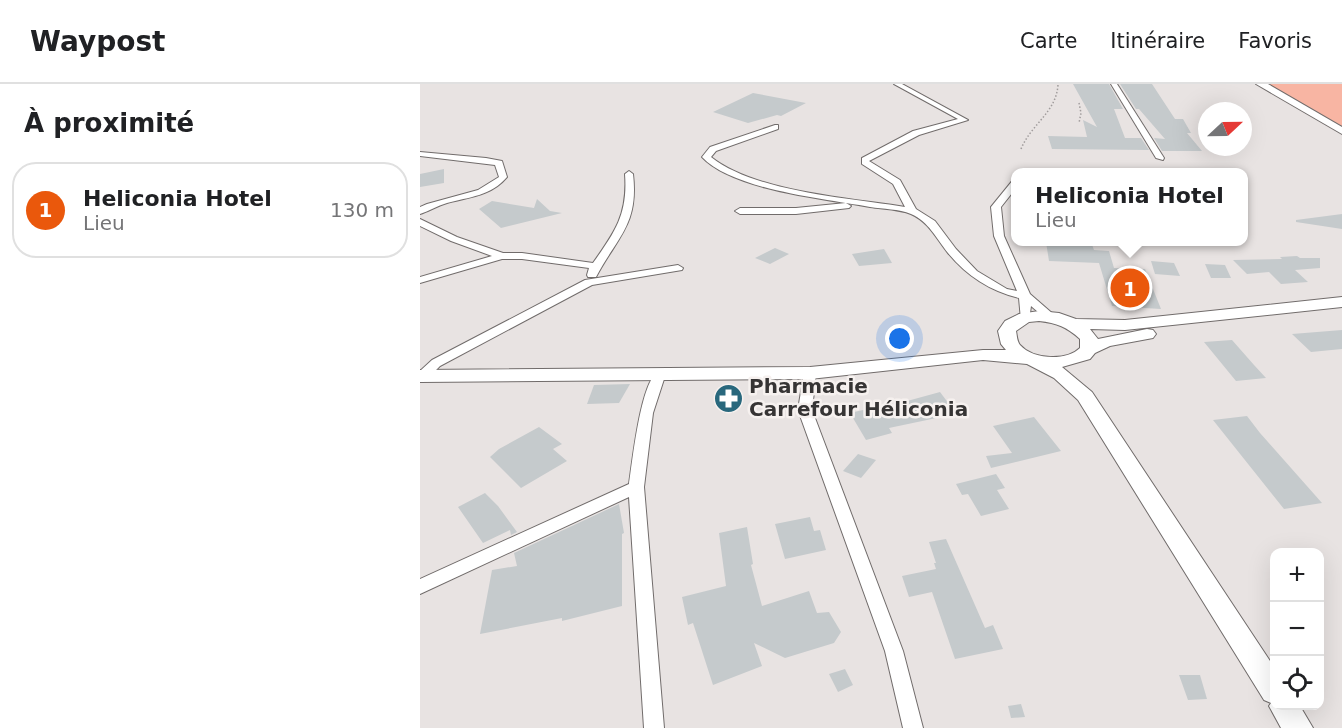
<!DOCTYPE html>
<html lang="fr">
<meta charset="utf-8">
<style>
:root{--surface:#fff;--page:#f6f6f6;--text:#202124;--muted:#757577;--line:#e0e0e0;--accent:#ea580c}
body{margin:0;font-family:"DejaVu Sans",sans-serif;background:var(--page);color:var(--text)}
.controls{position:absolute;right:18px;bottom:18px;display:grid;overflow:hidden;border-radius:12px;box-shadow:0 6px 24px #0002}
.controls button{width:54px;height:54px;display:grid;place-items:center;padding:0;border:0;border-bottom:2px solid var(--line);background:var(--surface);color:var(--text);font:30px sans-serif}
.compass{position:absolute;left:778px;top:18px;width:54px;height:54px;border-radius:50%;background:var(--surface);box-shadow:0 6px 24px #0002;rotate:68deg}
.you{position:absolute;left:480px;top:255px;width:21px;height:21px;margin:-15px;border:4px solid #fff;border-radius:50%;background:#1a73e8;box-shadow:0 0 0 9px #1a73e833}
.badge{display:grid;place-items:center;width:39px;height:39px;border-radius:50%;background:var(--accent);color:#fff;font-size:20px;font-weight:700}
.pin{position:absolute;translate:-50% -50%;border:3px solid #fff;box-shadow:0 2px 6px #0006}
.popup{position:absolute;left:591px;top:84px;width:237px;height:78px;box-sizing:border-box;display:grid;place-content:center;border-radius:12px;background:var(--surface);filter:drop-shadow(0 2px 4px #0005);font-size:20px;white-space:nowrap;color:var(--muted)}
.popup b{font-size:22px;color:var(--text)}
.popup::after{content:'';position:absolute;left:50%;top:100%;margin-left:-12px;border:12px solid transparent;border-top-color:var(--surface)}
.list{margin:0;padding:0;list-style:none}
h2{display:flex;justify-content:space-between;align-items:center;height:78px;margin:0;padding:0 24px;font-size:26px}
h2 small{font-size:20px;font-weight:400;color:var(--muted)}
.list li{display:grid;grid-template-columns:39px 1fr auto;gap:18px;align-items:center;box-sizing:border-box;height:96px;margin:0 12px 12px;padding:0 12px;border:2px solid var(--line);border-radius:24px}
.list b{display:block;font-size:22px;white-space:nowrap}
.list p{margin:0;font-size:20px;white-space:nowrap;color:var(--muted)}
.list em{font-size:20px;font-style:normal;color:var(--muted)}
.icon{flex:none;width:33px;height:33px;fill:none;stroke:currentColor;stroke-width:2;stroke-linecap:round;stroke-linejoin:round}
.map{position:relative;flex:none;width:922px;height:644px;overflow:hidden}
header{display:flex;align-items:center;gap:36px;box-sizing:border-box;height:84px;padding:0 30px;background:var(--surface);border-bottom:2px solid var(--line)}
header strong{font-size:28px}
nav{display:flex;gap:33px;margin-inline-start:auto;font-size:21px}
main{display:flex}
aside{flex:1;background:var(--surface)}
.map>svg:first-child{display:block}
.green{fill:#f8b5a3}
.building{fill:#c5cacc}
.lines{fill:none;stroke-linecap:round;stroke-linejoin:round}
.street-casing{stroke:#716c6b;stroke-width:2}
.secondary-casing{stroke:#716c6b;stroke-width:2}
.path{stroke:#a09c9c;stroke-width:1.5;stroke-dasharray:1.5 2;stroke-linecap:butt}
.street{fill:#fff;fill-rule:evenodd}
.secondary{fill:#fff;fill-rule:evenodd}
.labels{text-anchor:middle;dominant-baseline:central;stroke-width:5;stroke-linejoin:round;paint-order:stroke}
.poi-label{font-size:20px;font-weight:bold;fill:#363434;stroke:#f6f1ef;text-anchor:start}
</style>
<header>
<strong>Waypost</strong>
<nav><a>Carte</a><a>Itinéraire</a><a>Favoris</a></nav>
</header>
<main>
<aside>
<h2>À proximité<small></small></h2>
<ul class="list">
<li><span class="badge">1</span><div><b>Heliconia Hotel</b><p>Lieu</p></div><em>130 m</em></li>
</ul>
</aside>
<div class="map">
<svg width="922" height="644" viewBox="0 0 922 644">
<rect width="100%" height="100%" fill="#e8e3e2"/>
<path class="green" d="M846,0H922V42Z"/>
<g class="building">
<path d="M653,0H689L703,25H694L705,54H721L729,66L632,65L628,52L667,53L663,36L677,43Z"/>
<path d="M700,0H732L755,35H763L771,49H767L782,67H742L734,54L745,55L719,25H716Z"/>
<path d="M333,9L386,19L361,32L357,31L328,39L293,28Z"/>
<path d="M24,85V99L0,103V90Z"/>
<path d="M117,115L130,127L142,129L81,144L59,125L72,117L114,124Z"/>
<path d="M922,130V145L876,138V136Z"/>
<path d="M626,158H671L674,166L689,167L694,184L725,185L741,225L692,222L679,179L629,177Z"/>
<path d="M355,164L369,170L350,180L335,174Z"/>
<path d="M464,165L472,179L439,182L432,170Z"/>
<path d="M877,172L880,174H900V184L875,186L888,198L861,200L849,188L827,190L813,176L862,175L860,173Z"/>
<path d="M731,177L754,179L760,192L735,190Z"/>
<path d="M785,180L805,181L811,194H791Z"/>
<path d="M922,246V265L891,268L872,250Z"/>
<path d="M812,256L834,281L846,294L816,297L784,258Z"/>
<path d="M210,300L199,319L167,320L174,301Z"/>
<path d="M520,308L532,324L522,327L526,332L469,344L472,349L446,356L430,329L456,323L458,325Z"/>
<path d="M827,332L840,349L902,419L864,425L793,336Z"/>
<path d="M614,333L641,367L571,384L566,372L592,369L573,342Z"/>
<path d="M119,343L142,360L133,365L147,377L101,404L70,373L79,365Z"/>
<path d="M438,370L456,376L441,394L423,387Z"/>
<path d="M576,390L585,404L577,406L589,425L561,432L548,410L542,411L536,400Z"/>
<path d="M65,409L78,422L97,448L91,451L90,446L63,459L38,423Z"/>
<path d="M199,420L204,449L202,450V522L142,537V534L60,550L72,486L97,482L94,469Z"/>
<path d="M390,433L394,447L400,446L406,466L365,475L355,440Z"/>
<path d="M327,443L333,480L331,481L342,522L389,507L397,529L409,528L421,548L414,559L365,574L334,559L342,582L293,601L273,539L268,541L262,513L306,502L299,449Z"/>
<path d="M526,455L565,544L573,541L583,565L535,575L512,508L489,513L482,492L516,485L514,479H516L509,458Z"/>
<path d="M425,585L433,601L418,608L409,590Z"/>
<path d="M759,591H780L787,615L768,616Z"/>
<path d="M601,620L605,633L591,634L588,622Z"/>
</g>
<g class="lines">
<defs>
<g id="street">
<path d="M474,0H482L548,36L499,51L449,77L480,96L496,125L515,137L536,165L557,187L587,205L597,207L574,152L571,123L593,96L596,95V104L581,123L584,152L610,210L633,230V234H625L611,222L609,236H601L599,214C570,207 547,192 528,169C516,154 509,138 491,130C479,125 463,125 450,123C406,115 313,106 282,73L290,63L355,41H358V45L296,67L291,73C335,108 429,114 485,123L473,100L442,80V74L493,47L538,35Z"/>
<path d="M691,0H697L744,74L743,76L736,74Z"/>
<path d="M0,68L66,74L82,77L87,93C71,112 49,113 27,119C17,122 9,127 0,130V123L7,120L58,106L79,93L75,81L0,72Z"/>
<path d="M604,85L608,88H599L600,86Z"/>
<path d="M209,87L213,90C219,141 197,153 176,193H168L167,191L169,184L102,175H82L0,199V193L72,172L31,157L0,142V135L37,153L83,169H102L173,179C195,148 208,130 205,90Z"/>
<path d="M426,119L431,122L429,124L376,130H320L315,127L320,124H376Z"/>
<path d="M258,181L263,184L262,186L172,201L20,282L7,295H0V287L12,276L165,196Z"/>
<path d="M390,285L396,289L392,326L483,567L503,644H483L465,567L378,326L384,289Z"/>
<path d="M239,288L245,292L233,329L224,403L244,644H224L209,413L0,510V495L209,400C212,381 221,293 239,288Z"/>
</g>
<g id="secondary">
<path d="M836,0H848L922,43V50Z"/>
<path d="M922,213V223L705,246L670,245L678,255L727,245L733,246L736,250L733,254L690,262L675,269L670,275L642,283L672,308L854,583V622H880L893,644H861L849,622L851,619L844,616L658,316L634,294L607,280L563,276L390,295L0,298V286L390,283L563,266H586L581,260L578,247L585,237L599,230L619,227L639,229L656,235L705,236ZM619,237C637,239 647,243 660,255V264C647,277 613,276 600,261C597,257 597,252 596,247L609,238Z"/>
</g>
</defs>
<use href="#street" class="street-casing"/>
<use href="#secondary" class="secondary-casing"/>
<g class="path">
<path d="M659,19L661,29L659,39"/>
<path d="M601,65C611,40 637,28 638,0"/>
</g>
<use href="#street" class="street"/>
<use href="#secondary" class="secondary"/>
</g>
<defs>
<symbol id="pharmacy-disc" viewBox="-11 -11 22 22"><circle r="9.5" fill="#29687d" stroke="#f6f1ef"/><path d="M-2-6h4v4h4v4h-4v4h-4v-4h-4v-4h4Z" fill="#fff"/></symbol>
</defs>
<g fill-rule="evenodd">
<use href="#pharmacy-disc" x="292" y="298" width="33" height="33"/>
</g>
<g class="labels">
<g class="poi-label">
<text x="329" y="302">Pharmacie<tspan x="329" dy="23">Carrefour Héliconia</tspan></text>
</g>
</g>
</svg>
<div class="controls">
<button>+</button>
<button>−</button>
<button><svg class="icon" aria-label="locate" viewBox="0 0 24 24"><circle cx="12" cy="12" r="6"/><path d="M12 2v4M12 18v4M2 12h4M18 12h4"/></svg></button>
</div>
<svg class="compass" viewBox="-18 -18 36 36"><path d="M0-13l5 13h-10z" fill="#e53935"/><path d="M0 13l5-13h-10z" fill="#757577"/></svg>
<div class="you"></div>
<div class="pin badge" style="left:710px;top:204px">1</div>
<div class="popup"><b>Heliconia Hotel</b>Lieu</div>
</div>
</main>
